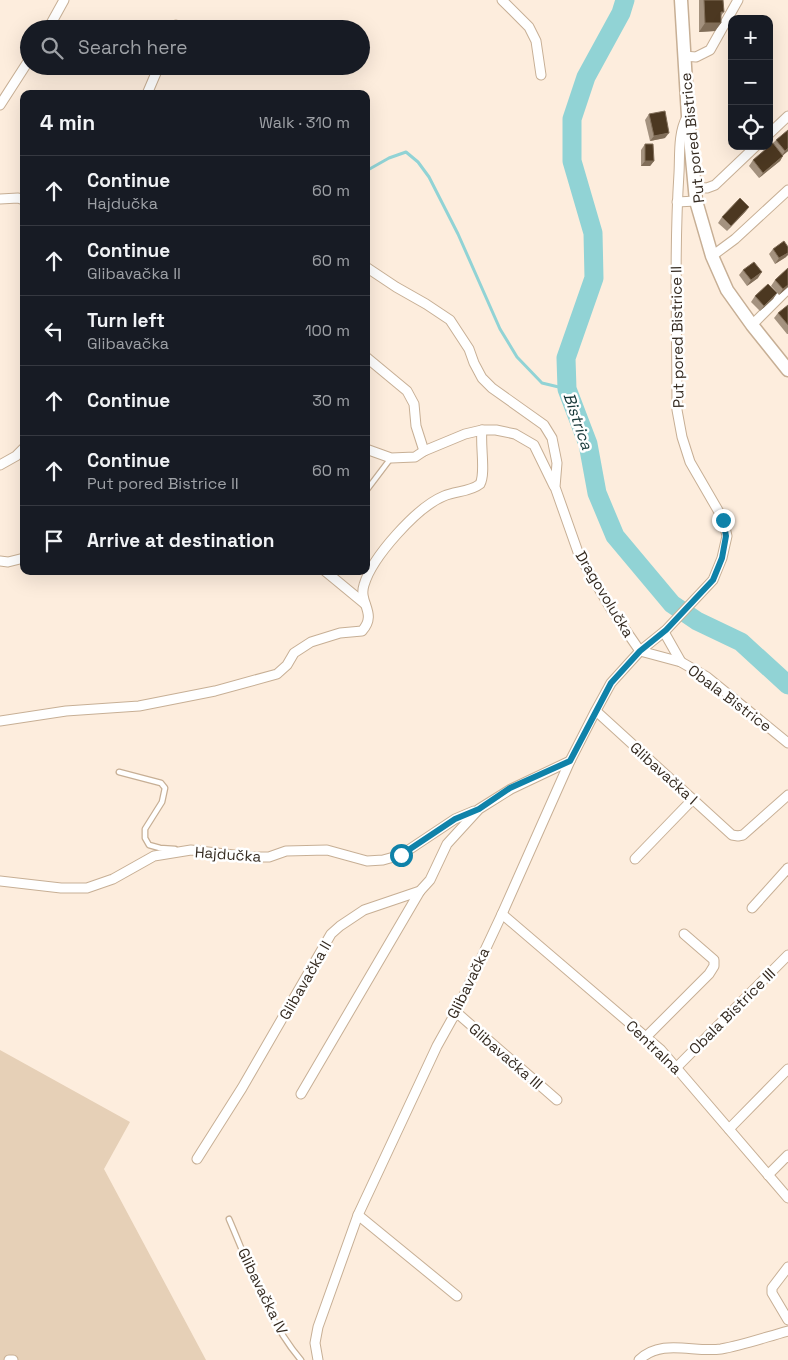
<!DOCTYPE html>
<meta charset="utf-8">
<style>
:root{--surface:#171b24;--page:#242831;--text:#f1f3f6;--muted:#9ea1a6;--line:#363941}
body{margin:0;font-family:"Space Grotesk",sans-serif;background:var(--page);color:var(--text)}
.controls{position:absolute;right:15px;top:15px;display:grid;overflow:hidden;border-radius:10px;box-shadow:0 5px 20px #0002}
.controls button{width:45px;height:45px;display:grid;place-items:center;padding:0;border:0;border-bottom:1px solid var(--line);background:var(--surface);color:var(--text);font:25px sans-serif}
.stop{position:absolute;width:15px;height:15px;margin:-11px;border:4px solid #0f82a9;border-radius:50%;background:#fff}
.stop.end{background:#0f82a9;border-color:#fff;box-shadow:0 1px 5px #0008}
.list{margin:0;padding:0;list-style:none}
h2{display:flex;justify-content:space-between;align-items:center;height:65px;margin:0;padding:0 20px;font-size:21px}
h2 small{font-size:16px;font-weight:400;color:var(--muted)}
.list li{display:grid;grid-template-columns:32px 1fr auto;gap:15px;align-items:center;box-sizing:border-box;height:70px;padding:0 20px;border-top:1px solid var(--line)}
.list b{display:block;font-size:19px;white-space:nowrap}
.list p{margin:0;font-size:16px;white-space:nowrap;color:var(--muted)}
.list em{font-size:16px;font-style:normal;color:var(--muted)}
.icon{flex:none;width:28px;height:28px;fill:none;stroke:currentColor;stroke-width:2;stroke-linecap:round;stroke-linejoin:round}
.map{position:relative;flex:none;width:788px;height:1360px;overflow:hidden}
.search{position:absolute;background:var(--surface);box-shadow:0 5px 20px #0002;left:20px;top:20px;width:350px;height:55px;display:flex;align-items:center;gap:12px;box-sizing:border-box;padding:0 18px;border-radius:28px;color:var(--muted);font-size:19px}
.panel{position:absolute;background:var(--surface);box-shadow:0 5px 20px #0002;left:20px;top:90px;width:350px;height:485px;border-radius:10px}
.map>svg:first-child{display:block}
.green{fill:#e6d0b7}
.lines{fill:none;stroke-linecap:round;stroke-linejoin:round}
.stream{stroke:#91d3d5;stroke-width:3}
.river{stroke:#91d3d5;stroke-width:19}
.lane-casing{stroke:#c7af95;stroke-width:7}
.street-casing{stroke:#c7af95;stroke-width:11}
.secondary-casing{stroke:#c7af95;stroke-width:15}
.lane{stroke:#fff;stroke-width:4.5}
.street{stroke:#fff;stroke-width:9}
.secondary{stroke:#fff;stroke-width:12}
.wall{fill:#a4927f}
.shaded-wall{fill:#816e59}
.building{fill:#4c3821;stroke:#816e59}
.route{stroke:#0f82a9;stroke-width:6}
.labels{text-anchor:middle;dominant-baseline:central;stroke-width:5;stroke-linejoin:round;paint-order:stroke}
.street-label{font-size:15px;fill:#352b21;stroke:#fff}
.water-label{font-size:16px;font-style:italic;fill:#173839;stroke:#fff}
</style>
<div class="map">
<svg width="788" height="1360" viewBox="0 0 788 1360">
<rect width="100%" height="100%" fill="#fdeddd"/>
<path class="green" d="M0,1050L130,1122L104,1169L206,1360H0Z"/>
<g class="lines">
<path class="stream" d="M366,171L389,158L406,152L418,162L429,177L458,234L500,329L517,357L542,383L567,389"/>
<path class="river" d="M625,0L621,13L586,77L572,119V161L593,233L594,278L566,358L567,389L588,444L597,493L615,536L672,604L697,621L741,642L788,685"/>
<defs>
<g id="lane">
<path d="M366,491L391,458"/>
<path d="M119,772L161,783L165,788L162,802L145,829V838L149,845L160,848L175,849"/>
<path d="M229,1219C249,1265 268,1322 301,1360"/>
</g>
<g id="street">
<path d="M502,0L529,27L536,41L541,75"/>
<path d="M48,29L64,0"/>
<path d="M175,29L176,25"/>
<path d="M684,56L696,57L710,50L738,0"/>
<path d="M147,94L159,66"/>
<path d="M0,105L29,60"/>
<path d="M769,134L788,116"/>
<path d="M695,187L707,188L715,185L756,146"/>
<path d="M0,199L18,198L24,200"/>
<path d="M677,202L696,201"/>
<path d="M712,256L735,239L788,190"/>
<path d="M366,267L396,287L426,304L450,320L469,349L474,363L482,378L492,388L544,425L552,438L557,463L555,487L579,555L611,609L640,651"/>
<path d="M752,325L788,289"/>
<path d="M366,357L407,391L414,404L416,426L424,451"/>
<path d="M366,449L391,458L415,457L424,451L465,434L482,430H496L515,434L534,445L554,486"/>
<path d="M0,465L16,456L24,448"/>
<path d="M0,561L8,562L24,558"/>
<path d="M325,571L365,604"/>
<path d="M664,632L681,662"/>
<path d="M640,651L681,662L707,677L788,743"/>
<path d="M596,711L732,835L738,836L743,835L788,795"/>
<path d="M0,721L66,711L139,706L215,691L277,674L287,665L294,653L311,642L340,633L362,631C378,613 358,603 364,585C372,557 417,507 444,496C456,491 470,492 480,484C486,473 480,446 482,430"/>
<path d="M635,859L693,799"/>
<path d="M0,881L61,888H87L113,879L154,856L191,850L251,857H269L286,851L327,850L367,861L383,860L401,855L455,819L474,811"/>
<path d="M752,908L788,868"/>
<path d="M502,914L661,1050L788,1198"/>
<path d="M456,1012L557,1100"/>
<path d="M646,1037L709,974L714,966V960L684,934"/>
<path d="M676,1068L788,955"/>
<path d="M301,1094L420,891"/>
<path d="M729,1129L788,1069"/>
<path d="M197,1159L242,1088L331,934L340,926L364,910L420,891L430,880L447,844L479,809L511,789L570,761"/>
<path d="M768,1175L788,1155"/>
<path d="M358,1215L457,1296"/>
<path d="M788,1267L772,1288V1293L788,1320"/>
<path d="M9,1360H13"/>
<path d="M318,1360L315,1343L318,1327L358,1215L437,1046L456,1012L502,914L570,761L594,714L611,683L640,651L666,630L713,580L722,558L727,536L723,519L690,462L682,437L677,410C677,331 674,252 679,173C680,155 678,133 687,117"/>
<path d="M639,1360C662,1338 693,1353 721,1349C743,1345 766,1337 788,1331"/>
</g>
<path id="secondary" d="M681,0L688,116L696,201L712,256L727,290L752,325L788,370"/>
</defs>
<use href="#lane" class="lane-casing"/>
<use href="#street" class="street-casing"/>
<use href="#secondary" class="secondary-casing"/>
<use href="#lane" class="lane"/>
<use href="#street" class="street"/>
<use href="#secondary" class="secondary"/>
</g>
<g class="wall">
<path d="M699,0H723L724,12L721,16V23L715,31L699,32Z"/>
<path d="M649,114L665,138L650,141L645,120Z"/>
<path d="M788,130V151L783,155L780,161L759,178L749,166L753,160Z"/>
<path d="M645,144L654,161L650,166H641V150Z"/>
<path d="M749,207L745,212L727,231L718,223L722,217Z"/>
<path d="M773,249L786,257L775,264L769,254Z"/>
<path d="M788,268V287L779,295L771,286L775,280Z"/>
<path d="M743,270L758,278L747,286L739,275Z"/>
<path d="M777,293L773,299L760,311L751,302L755,296Z"/>
<path d="M788,305V334H787L774,318L778,313Z"/>
</g>
<g class="shaded-wall">
<path d="M705,23H721L715,31L699,32Z"/>
<path d="M669,133L665,138L650,141L654,136Z"/>
<path d="M788,148V151L781,157L785,151Z"/>
<path d="M783,156L780,161L759,178L763,173Z"/>
<path d="M645,161H654L650,166H641Z"/>
<path d="M749,207L745,212L727,231L731,226Z"/>
<path d="M788,253V255L786,257L775,264L779,258Z"/>
<path d="M762,272L758,278L747,286L751,280Z"/>
<path d="M788,285V287L779,295L783,289Z"/>
<path d="M777,293L773,299L760,311L764,306Z"/>
</g>
<g class="building">
<path d="M704,0H723L724,12H721V23H705Z"/>
<path d="M665,111L669,133L654,136L649,114Z"/>
<path d="M788,130V148L785,151L776,140Z"/>
<path d="M773,143L783,156L763,173L753,160Z"/>
<path d="M645,144H653L654,161H645Z"/>
<path d="M740,198L749,207L731,226L722,217Z"/>
<path d="M784,241L788,247V253L779,258L773,249Z"/>
<path d="M754,262L762,272L751,280L743,270Z"/>
<path d="M788,268V285L783,289L775,280Z"/>
<path d="M768,284L777,293L764,306L755,296Z"/>
<path d="M788,305V325L778,313Z"/>
</g>
<g class="lines">
<path class="route" d="M401,855L455,819L479,809L510,788L570,761L611,683L640,651L666,630L713,580L722,558L726,536L723,520"/>
</g>
<g class="labels">
<g class="street-label">
<text transform="translate(692 138) rotate(-96)">Put pored Bistrice</text>
<text transform="translate(677 337) rotate(-91)">Put pored Bistrice II</text>
<text transform="translate(605 594) rotate(59)">Dragovolučka</text>
<text transform="translate(730 698) rotate(37)">Obala Bistrice</text>
<text transform="translate(664 773) rotate(42)">Glibavačka I</text>
<text transform="translate(228 854) rotate(4)">Hajdučka</text>
<text transform="translate(305 980) rotate(-60)">Glibavačka II</text>
<text transform="translate(468 983) rotate(-64)">Glibavačka</text>
<text transform="translate(732 1011) rotate(-45)">Obala Bistrice III</text>
<text transform="translate(654 1047) rotate(44)">Centralna</text>
<text transform="translate(506 1056) rotate(41)">Glibavačka III</text>
<text transform="translate(263 1291) rotate(64)">Glibavačka IV</text>
</g>
<g class="water-label">
<text transform="translate(578 421) rotate(71)">Bistrica</text>
</g>
</g>
</svg>
<div class="controls">
<button>+</button>
<button>−</button>
<button><svg class="icon" aria-label="locate" viewBox="0 0 24 24"><circle cx="12" cy="12" r="6"/><path d="M12 2v4M12 18v4M2 12h4M18 12h4"/></svg></button>
</div>
<div class="stop" style="left:401px;top:855px"></div>
<div class="stop end" style="left:723px;top:520px"></div>
<div class="search"><svg class="icon" aria-label="search" viewBox="0 0 24 24"><circle cx="10" cy="10" r="6"/><path d="M15 15l6 6"/></svg>Search here</div>
<section class="panel">
<h2>4 min<small>Walk · 310 m</small></h2>
<ul class="list">
<li><svg class="icon" aria-label="ahead" viewBox="0 0 24 24"><path d="M12 20V5M6 11l6-6 6 6"/></svg><div><b>Continue</b><p>Hajdučka</p></div><em>60 m</em></li>
<li><svg class="icon" aria-label="ahead" viewBox="0 0 24 24"><path d="M12 20V5M6 11l6-6 6 6"/></svg><div><b>Continue</b><p>Glibavačka II</p></div><em>60 m</em></li>
<li><svg class="icon" aria-label="left" viewBox="0 0 24 24"><path d="M17 20v-9H6M10 6l-5 5 5 5"/></svg><div><b>Turn left</b><p>Glibavačka</p></div><em>100 m</em></li>
<li><svg class="icon" aria-label="ahead" viewBox="0 0 24 24"><path d="M12 20V5M6 11l6-6 6 6"/></svg><div><b>Continue</b></div><em>30 m</em></li>
<li><svg class="icon" aria-label="ahead" viewBox="0 0 24 24"><path d="M12 20V5M6 11l6-6 6 6"/></svg><div><b>Continue</b><p>Put pored Bistrice II</p></div><em>60 m</em></li>
<li><svg class="icon" aria-label="arrive" viewBox="0 0 24 24"><path d="M6 21V4h12l-3 4 3 4H6"/></svg><div><b>Arrive at destination</b></div></li>
</ul>
</section>
</div>
